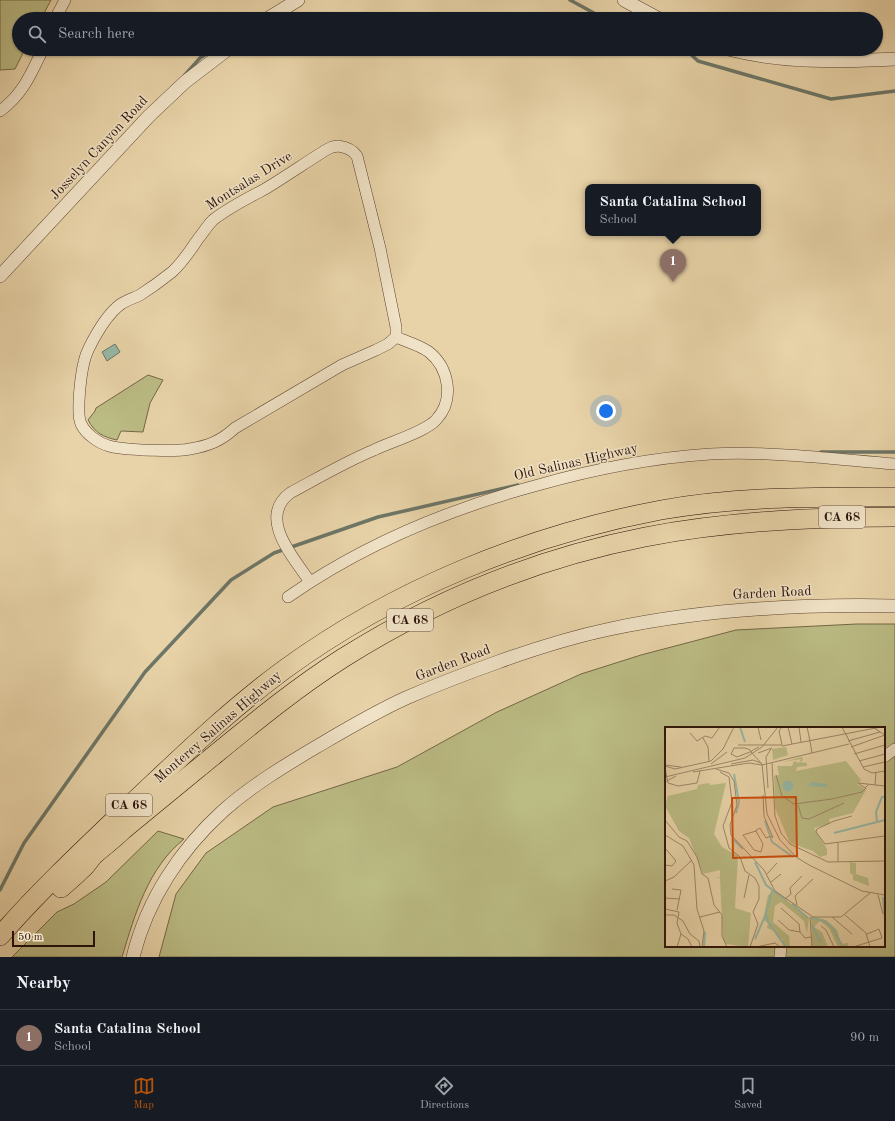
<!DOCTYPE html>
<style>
:root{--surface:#171b24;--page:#20242c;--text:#f1f3f6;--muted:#9ea1a6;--line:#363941;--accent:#b45309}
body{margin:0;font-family:"Old Standard TT",serif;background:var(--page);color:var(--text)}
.scale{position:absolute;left:12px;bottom:10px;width:83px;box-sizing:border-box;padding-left:4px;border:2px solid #2e1409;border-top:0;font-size:11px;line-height:14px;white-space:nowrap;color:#2e1409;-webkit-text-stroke:3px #f0e2c6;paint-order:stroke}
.you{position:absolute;left:606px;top:411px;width:14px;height:14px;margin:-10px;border:3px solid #fff;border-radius:50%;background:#1a73e8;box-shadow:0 0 0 6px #1a73e833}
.badge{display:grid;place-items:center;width:26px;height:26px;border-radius:50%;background:var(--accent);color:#fff;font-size:13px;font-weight:700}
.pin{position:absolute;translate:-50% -33px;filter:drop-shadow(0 1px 2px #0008)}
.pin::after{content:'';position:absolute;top:21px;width:14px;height:12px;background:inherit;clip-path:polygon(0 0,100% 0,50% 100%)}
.popup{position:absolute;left:585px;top:184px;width:176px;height:52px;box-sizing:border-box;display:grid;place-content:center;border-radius:8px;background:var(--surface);filter:drop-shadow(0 1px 3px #0005);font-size:13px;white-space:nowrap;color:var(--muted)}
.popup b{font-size:15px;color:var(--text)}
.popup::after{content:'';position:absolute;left:50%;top:100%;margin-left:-8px;border:8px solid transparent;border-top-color:var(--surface)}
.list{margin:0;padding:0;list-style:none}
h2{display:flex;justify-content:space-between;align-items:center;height:52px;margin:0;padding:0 16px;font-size:17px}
h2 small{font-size:13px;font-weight:400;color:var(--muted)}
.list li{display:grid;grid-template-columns:26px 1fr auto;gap:12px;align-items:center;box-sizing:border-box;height:56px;padding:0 16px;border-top:1px solid var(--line)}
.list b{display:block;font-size:15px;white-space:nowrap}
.list p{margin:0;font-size:13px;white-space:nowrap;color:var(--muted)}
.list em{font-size:13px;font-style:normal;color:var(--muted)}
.icon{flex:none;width:22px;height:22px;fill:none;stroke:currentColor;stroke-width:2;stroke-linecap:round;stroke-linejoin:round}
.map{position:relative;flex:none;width:895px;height:957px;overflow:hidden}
.search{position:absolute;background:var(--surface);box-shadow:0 1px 3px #0004;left:12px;right:12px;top:12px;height:44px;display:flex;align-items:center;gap:10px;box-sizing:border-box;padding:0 14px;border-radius:22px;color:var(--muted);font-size:15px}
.sheet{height:108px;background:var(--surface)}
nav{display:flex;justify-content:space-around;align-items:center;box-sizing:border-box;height:56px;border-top:1px solid var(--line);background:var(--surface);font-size:11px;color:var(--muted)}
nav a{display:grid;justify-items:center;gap:2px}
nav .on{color:var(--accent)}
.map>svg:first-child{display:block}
.green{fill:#bbbb84;stroke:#746846;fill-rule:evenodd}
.water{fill:#97b8a6;stroke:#6d7667}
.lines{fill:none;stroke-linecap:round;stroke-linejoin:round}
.stream{stroke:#6d7667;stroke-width:3.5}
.minor-casing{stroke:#5c4431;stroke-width:12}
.tertiary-casing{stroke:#5c4431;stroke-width:14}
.motorway-casing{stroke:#2e1409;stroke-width:20}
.minor{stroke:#f0e2c6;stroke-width:11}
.tertiary{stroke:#f0e2c6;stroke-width:13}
.motorway{stroke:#e8d3a8;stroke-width:19}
.labels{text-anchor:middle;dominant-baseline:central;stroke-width:3;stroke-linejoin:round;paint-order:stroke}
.shield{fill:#f0e2c6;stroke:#685242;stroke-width:1}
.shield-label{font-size:13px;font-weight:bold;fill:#2e1409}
.street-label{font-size:14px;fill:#2e1409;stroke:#f0e2c6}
.inset-river{fill:none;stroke:#97b8a6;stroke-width:2}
.inset-road{fill:none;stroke:#9e8768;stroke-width:1}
.view{fill:#cc4f0c;fill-opacity:0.15;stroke:#cc4f0c;stroke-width:2}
.inset-edge{fill:none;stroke:#2e1409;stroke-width:2}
</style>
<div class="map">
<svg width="895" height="957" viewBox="0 0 895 957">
<rect width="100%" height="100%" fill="#e8d3a8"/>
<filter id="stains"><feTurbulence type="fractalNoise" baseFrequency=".005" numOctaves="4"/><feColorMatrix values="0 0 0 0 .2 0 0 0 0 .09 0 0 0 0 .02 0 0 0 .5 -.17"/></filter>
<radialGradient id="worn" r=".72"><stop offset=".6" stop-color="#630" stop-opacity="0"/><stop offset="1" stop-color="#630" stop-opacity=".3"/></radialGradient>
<g class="green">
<path d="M0,0H51L41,19H19V49H25L15,69L0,70Z"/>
<path d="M148,375L163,380L150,403L143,432L121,431L117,440C103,437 95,433 88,420L95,411L96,408Z"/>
<path d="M857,624H895V957H159L176,894L206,853L273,807L397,767L497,712L581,674L641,655L736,630ZM666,728H884V946H666Z"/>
<path d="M158,831L184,839C148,868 135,914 122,957H12L57,912L74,904L106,882Z"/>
</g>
<path class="water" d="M115,344L120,352L107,361L102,352Z"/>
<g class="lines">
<g class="stream">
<path d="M570,0L605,19"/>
<path d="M258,19L265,14"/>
<path d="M685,49L698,61L831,99L895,91"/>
<path d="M184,76L200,58L213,49"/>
<path d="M821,452H895"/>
<path d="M0,890L24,843L145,672L231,580L274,553L378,517L518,485"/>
</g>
<defs>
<g id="minor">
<path d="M55,19L65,0"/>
<path d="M0,111C23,94 31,74 43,49"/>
<path d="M338,146C346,147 352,149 357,156L380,248L396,327V337L388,344L376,350L342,365L235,428C221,441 208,446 190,449C174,452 157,450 142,450C131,449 119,449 109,446C98,443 86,434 81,424C76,413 81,374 84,362C85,357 87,352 89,348C97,332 107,314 121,304C127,300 134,298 140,295C151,288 162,280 172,272C183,262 190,251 198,239C203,233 207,226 213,220C228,208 248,198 265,189C285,177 305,163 326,150L332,147Z"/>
<path d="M310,582C294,558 257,518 290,493C318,478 345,462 374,450C390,442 425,432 436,420C455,400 449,368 429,352C420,345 407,342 396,337"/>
<path d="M288,597C364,544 449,509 538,485C594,469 651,458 710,454C772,451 833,459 895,464"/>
<path d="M884,757L895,749"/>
<path d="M780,957L781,946"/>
</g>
<g id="tertiary">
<path d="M624,0L659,19"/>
<path d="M267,19L298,0"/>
<path d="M728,49C783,63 839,62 895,59"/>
<path d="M0,276L149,116L185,82L228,49"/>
<path d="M133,957C147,900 180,850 223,811C251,786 284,766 316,747C345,730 375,712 406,698C436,685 467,673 498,662C534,649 572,637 610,629C704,609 799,604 895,606"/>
</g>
<g id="motorway">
<path d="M61,888C68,882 75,876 82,869C87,865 90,859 94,855C104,846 114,839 123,830C147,810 172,790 196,770C244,731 291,691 343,658C435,600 538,558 645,537C727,521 811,517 895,517"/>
<path d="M0,936C40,890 85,848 129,806C179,759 229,710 285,669C395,589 528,535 661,510C739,496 817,497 895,497"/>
</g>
</defs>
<use href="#minor" class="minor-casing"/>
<use href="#tertiary" class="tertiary-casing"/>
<use href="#motorway" class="motorway-casing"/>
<use href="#minor" class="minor"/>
<use href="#tertiary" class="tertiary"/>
<use href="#motorway" class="motorway"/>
</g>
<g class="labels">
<g class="shield">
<rect x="819" y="506" width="46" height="22" rx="3"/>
<rect x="387" y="609" width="46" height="22" rx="3"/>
<rect x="106" y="794" width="46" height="22" rx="3"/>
</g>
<g class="shield-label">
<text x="842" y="517">CA 68</text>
<text x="410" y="620">CA 68</text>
<text x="129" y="805">CA 68</text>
</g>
<g class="street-label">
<text transform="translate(99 148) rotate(-47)">Josselyn Canyon Road</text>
<text transform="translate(249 181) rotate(-32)">Montsalas Drive</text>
<text transform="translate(576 462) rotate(-13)">Old Salinas Highway</text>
<text transform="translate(772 593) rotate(-3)">Garden Road</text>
<text transform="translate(453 663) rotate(-21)">Garden Road</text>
<text transform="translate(218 727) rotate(-41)">Monterey Salinas Highway</text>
</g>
</g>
<g transform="translate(665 727)">
<rect width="220" height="220" fill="#e8d3a8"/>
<path d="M121,20L123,28L108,33L107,22ZM137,30L138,33L135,35L142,36V39L132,40L131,44L181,34L196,53L192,57L201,63L188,86L164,92L165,97L149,101L162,122V128L155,130L148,124L125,116L110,81L109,49L114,48L112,39H127L129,34L134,36L136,32L118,35ZM44,56L45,58L61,56L49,107L57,120L73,129L70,181L86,186L83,220L61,217L58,213L55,151L51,150H55V143L38,147L24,111L14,104L0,79L3,69L32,62L33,58ZM185,135L191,136V147L203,151L204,159L188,153V148L185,146ZM110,164L144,191L142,206L139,194L116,175L110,179L108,195L124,209L125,220H118V213L109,204L102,201L103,196L98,193L103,168ZM146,189L161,193L172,203L176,217L183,216V220H173L164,201L155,194L149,200L157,205L163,220H147Z" fill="#bbbb84"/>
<path d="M117.5 59a5.5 5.5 0 1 1 11 0a5.5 5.5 0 1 1-11 0ZM147,55L161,57L163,60L143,59Z" fill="#97b8a6"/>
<path class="inset-river" d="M75,0L80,15M69,47L74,75L71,86M100,94L107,115L128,130M212,95L211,85L217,70H220M169,106L220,93M69,113L78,122M90,135L101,158L121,173M218,170L220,192M127,177L143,191M101,188L103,195L121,220M146,191L159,194L167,200L178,220M147,198L156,216M90,212L101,187L107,164M39,220L40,205"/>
<path class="inset-road" d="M93,0L96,13M117,0L114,4L117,18M123,0L127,17M134,0L136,15M142,0L145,14M177,0L199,42L207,46L220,44M209,1L220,8M25,6L32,14L40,9L47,11L54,1M38,11L43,20L44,34M145,14L147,26M183,14L215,5M73,18H117M117,19L216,0M94,20L88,23L87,24L85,25L72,30L66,27L69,21H80L83,22L85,23L86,24V25L97,37L102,87L115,113L131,130L144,138L197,164L220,168M186,20L220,8M93,26L107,21M189,27L220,18M194,34L220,27M107,36L110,89L116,106L125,117L163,135L220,134M46,37L62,25M66,37L88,33L96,36M0,38L16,40M0,39L10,42L46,34L58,22L69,0M198,40L220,35M0,41L3,56L13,59L32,56L35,44M51,42L64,46L69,54L72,78L65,98L66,108L99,143L110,164L148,190H176L205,166M28,45L84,36L97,38L184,17M55,45L64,50L67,75L58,99L64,121L75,130L80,144L90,151L94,159V172L88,185L93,197L85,220M111,48L117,69L129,77L167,72L197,65L201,61M0,50L80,31L97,20L113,0M0,55L11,49M203,58L200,61L193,56L220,59M210,58L211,45M103,61L101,30L106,22M98,68L99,89L108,111M133,78L137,91L144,92L179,76M187,89L169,94L152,102L151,105L160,117L220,109M0,93L14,110L22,114L32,130L37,147L43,151L49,178L57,188V209L62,220M90,104L95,101L101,111L107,109M91,104L98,117L96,125L89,123L78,108ZM0,108L18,119L29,138L32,182L39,204L37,220M0,121L11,134L7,139L0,138M173,135V116M102,147L112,136M0,154L9,150L27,133M106,155L116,147M7,162L16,163L12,183M213,168L218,187M0,171L15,172M79,171L84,148M121,171L126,167L125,161L137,149M0,177V162M132,178L130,169L148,152M116,181L134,197L135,205M0,182L14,185L12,196L16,207L12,220M0,188H9L18,194L25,207L34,214L35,220M180,188L201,206L205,220M35,190L55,185M145,190L147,220M167,190L187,207M113,193L124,203L135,205L140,211L146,210M156,199L161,203L169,220M16,207L23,212L27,220M91,220L110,216L115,220M188,220L217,211L214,202L202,207"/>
<path class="view" d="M131,70L132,129L68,131L67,71Z"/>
<rect width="220" height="220" class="inset-edge"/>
</g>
<rect width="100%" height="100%" filter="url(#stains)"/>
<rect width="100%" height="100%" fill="url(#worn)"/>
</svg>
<div class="scale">50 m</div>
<div class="you"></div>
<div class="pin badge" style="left:673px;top:282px;background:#8d6e63">1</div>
<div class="popup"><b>Santa Catalina School</b>School</div>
<div class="search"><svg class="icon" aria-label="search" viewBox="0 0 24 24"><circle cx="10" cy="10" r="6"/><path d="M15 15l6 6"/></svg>Search here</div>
</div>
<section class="sheet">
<h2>Nearby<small></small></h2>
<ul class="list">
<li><span class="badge" style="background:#8d6e63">1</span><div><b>Santa Catalina School</b><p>School</p></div><em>90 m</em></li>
</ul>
</section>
<nav>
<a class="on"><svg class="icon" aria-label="map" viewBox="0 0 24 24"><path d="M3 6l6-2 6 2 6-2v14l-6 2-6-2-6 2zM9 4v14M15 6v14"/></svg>Map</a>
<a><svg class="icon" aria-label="directions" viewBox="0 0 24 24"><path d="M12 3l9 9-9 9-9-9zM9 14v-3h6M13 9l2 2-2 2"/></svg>Directions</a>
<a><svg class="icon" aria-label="saved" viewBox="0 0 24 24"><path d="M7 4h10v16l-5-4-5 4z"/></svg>Saved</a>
</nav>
